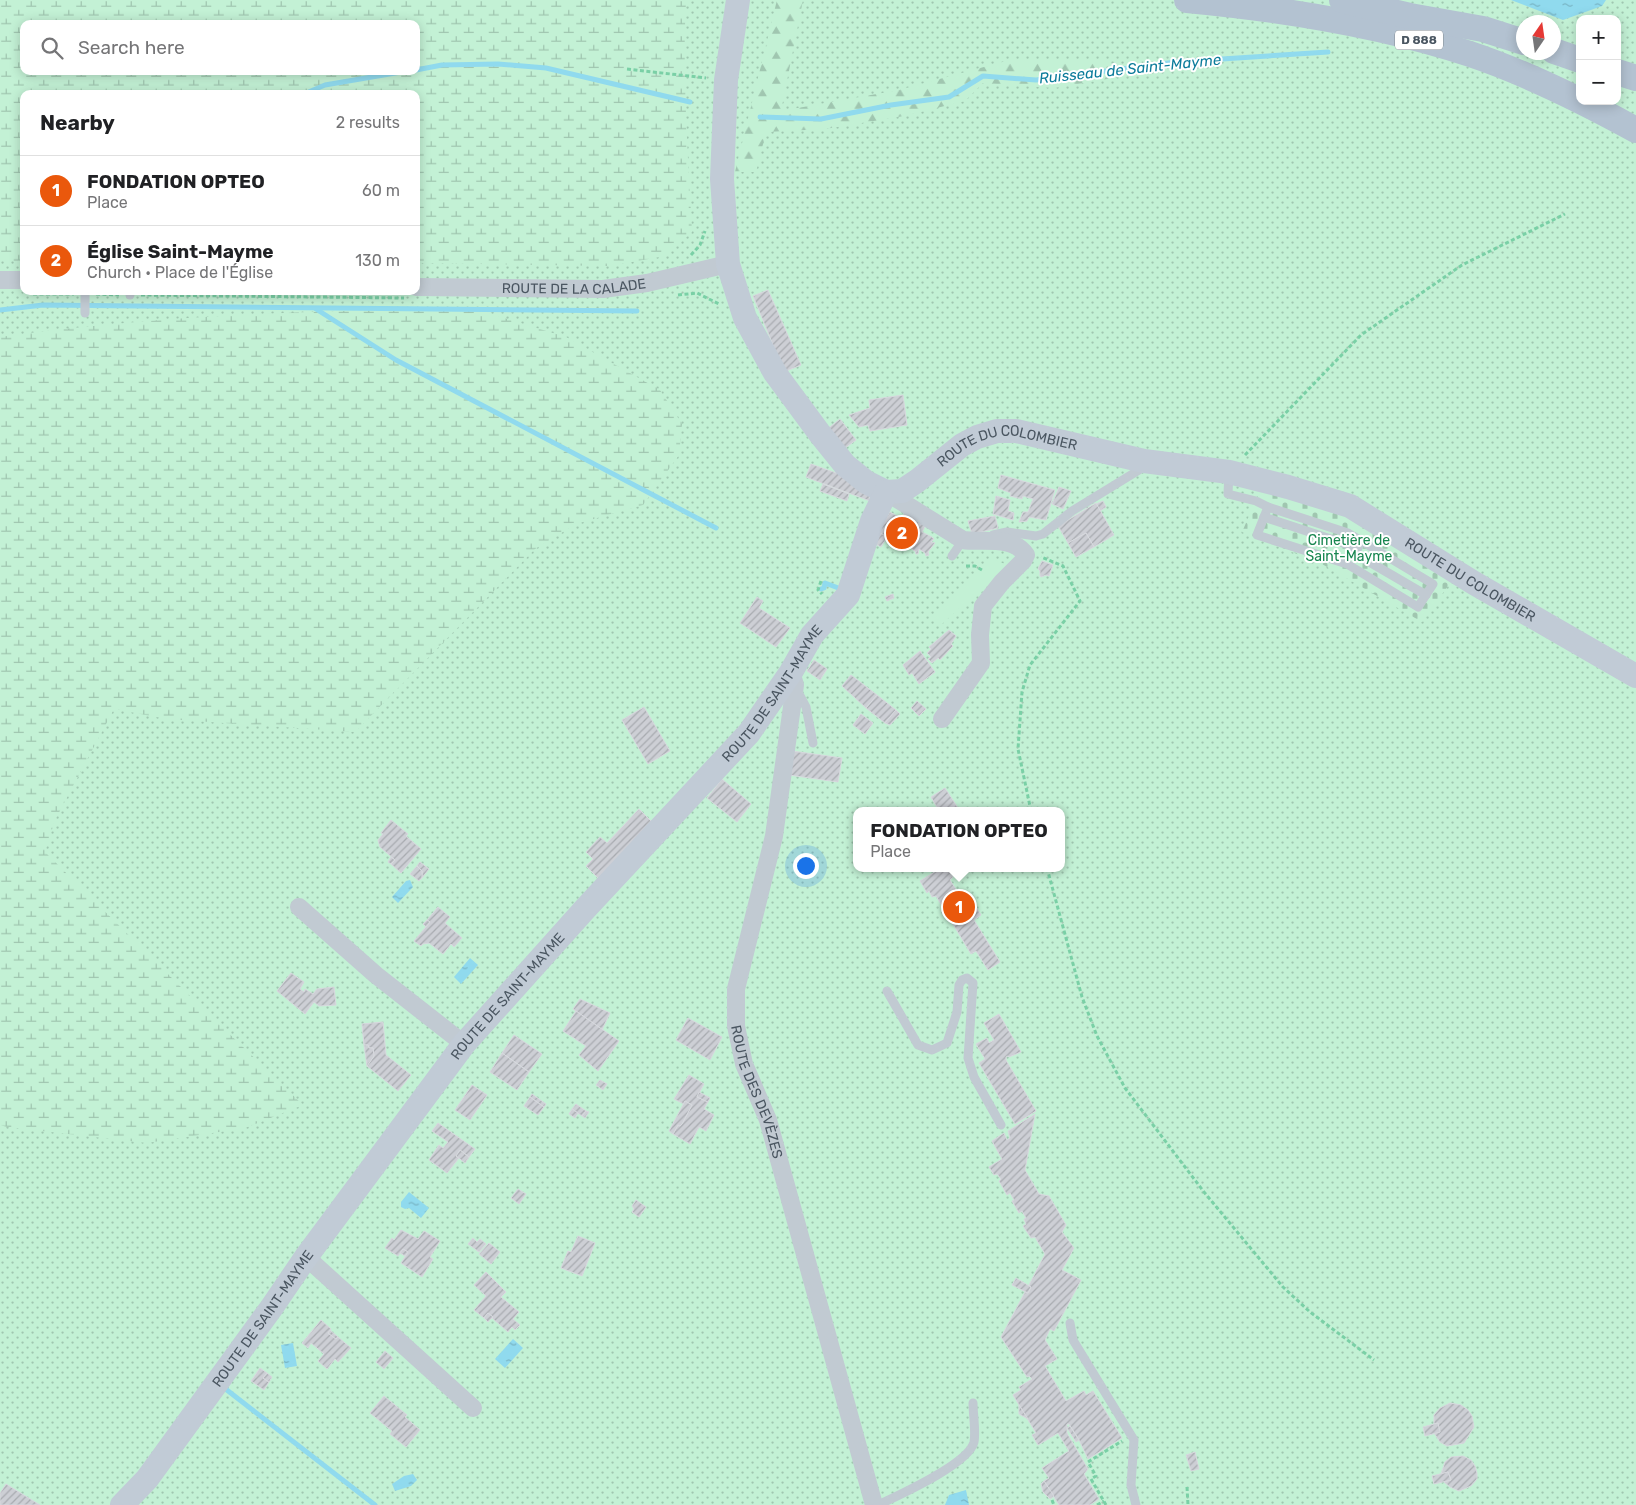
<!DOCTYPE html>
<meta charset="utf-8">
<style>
:root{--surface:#fff;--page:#f2f2f2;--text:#202124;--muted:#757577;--line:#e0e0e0;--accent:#ea580c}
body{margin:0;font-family:Rubik,sans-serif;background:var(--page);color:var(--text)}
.controls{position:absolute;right:15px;top:15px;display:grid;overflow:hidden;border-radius:10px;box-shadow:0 2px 12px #0003}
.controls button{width:45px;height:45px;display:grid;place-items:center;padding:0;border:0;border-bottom:1px solid var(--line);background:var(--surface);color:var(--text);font:25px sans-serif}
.compass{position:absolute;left:1516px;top:15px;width:45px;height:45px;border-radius:50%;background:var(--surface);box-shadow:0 2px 12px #0003;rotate:13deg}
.you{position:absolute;left:805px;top:865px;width:18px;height:18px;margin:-12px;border:4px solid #fff;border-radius:50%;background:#1a73e8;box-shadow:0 0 0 8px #1a73e833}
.badge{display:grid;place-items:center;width:32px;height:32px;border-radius:50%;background:var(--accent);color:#fff;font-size:16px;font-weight:700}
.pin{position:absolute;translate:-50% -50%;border:2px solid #fff;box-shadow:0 1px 5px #0006}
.popup{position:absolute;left:853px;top:807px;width:212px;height:65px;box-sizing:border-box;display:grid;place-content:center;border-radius:10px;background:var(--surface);filter:drop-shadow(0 1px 4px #0005);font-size:16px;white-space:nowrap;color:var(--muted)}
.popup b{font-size:19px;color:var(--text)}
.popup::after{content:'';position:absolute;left:50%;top:100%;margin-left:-10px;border:10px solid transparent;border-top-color:var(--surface)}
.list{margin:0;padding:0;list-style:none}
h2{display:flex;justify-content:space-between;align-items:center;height:65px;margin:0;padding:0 20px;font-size:21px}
h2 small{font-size:16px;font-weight:400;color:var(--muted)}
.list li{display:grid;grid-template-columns:32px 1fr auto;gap:15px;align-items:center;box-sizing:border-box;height:70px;padding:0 20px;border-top:1px solid var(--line)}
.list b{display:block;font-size:19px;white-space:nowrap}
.list p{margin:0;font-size:16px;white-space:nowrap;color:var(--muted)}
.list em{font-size:16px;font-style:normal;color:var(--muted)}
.icon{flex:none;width:28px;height:28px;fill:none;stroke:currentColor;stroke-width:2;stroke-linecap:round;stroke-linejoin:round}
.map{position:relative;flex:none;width:1636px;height:1505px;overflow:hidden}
.search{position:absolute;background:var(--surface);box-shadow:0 2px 12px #0003;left:20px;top:20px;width:400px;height:55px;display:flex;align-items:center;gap:12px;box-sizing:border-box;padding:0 18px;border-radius:10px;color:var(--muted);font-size:19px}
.panel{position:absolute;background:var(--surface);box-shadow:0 2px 12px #0003;left:20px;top:90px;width:400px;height:205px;border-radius:10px}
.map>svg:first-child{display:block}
.grass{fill:url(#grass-dots);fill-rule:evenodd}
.forest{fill:url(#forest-firs)}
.wetland{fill:url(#wetland-marsh);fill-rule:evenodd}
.cemetery{fill:url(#cemetery-stones)}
.garden{fill:#c3f1d5}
.water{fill:url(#water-ripples)}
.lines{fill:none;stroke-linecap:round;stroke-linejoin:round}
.stream{stroke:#90daee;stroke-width:5}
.building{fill:url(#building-hatch);stroke:#d7d9de}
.path{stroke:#7ad0a6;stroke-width:3;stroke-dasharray:4 2.5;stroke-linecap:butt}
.lane{stroke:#c1cad2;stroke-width:9}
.street{stroke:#c1cad2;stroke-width:18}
.secondary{stroke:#c1cbd6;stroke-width:24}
.primary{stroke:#b3c2d1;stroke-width:26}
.labels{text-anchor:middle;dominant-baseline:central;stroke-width:4;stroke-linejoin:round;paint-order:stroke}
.shield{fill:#fff;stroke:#808990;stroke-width:1}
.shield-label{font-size:12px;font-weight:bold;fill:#4a5661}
.street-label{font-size:14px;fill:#4a5661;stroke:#fff}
.park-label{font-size:14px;fill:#17864f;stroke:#fff}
.water-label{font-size:15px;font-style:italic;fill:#0c7c9b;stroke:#fff}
</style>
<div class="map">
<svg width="1636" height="1505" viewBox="0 0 1636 1505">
<defs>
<pattern id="grass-dots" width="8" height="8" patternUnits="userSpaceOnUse" patternTransform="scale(1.25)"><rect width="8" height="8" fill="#c3f1d5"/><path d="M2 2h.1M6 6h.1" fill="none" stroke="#a0c6b0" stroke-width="1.8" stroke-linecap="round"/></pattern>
<pattern id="forest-firs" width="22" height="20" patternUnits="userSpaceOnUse" patternTransform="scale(1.25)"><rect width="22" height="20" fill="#c3f1d5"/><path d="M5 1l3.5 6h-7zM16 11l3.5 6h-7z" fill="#a0c6b0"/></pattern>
<pattern id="wetland-marsh" width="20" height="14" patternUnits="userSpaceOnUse" patternTransform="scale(1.25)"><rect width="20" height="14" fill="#c3f1d5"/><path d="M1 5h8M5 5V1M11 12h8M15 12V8" fill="none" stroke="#a0c6b0"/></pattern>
<pattern id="cemetery-stones" width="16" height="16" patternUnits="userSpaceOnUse" patternTransform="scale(1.25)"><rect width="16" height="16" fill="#c3f1d5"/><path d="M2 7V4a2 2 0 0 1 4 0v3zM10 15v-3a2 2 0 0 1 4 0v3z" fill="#a0c6b0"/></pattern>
<pattern id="water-ripples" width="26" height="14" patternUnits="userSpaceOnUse" patternTransform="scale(1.25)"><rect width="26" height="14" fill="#90daee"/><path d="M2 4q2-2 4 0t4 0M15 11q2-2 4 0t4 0" fill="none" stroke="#78b4c4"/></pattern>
<pattern id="building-hatch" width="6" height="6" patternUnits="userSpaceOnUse" patternTransform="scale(1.25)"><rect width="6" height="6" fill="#cdcfd5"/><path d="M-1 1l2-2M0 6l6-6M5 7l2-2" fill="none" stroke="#a8abb0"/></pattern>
</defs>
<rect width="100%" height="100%" fill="#f5f3f3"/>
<path class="grass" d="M0,0H1636V1505H0ZM1580,19H1617V101H1580ZM1524,22H1554V52H1524ZM24,24H416V71H24ZM24,94H416V291H24ZM856,811H1062V868H856Z"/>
<path class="forest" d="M777,0H803L781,111L899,90L1006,61L1104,60L1107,79L1054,88L983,83L965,101L904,116L825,129L766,132L756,172H735Z"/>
<g class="wetland">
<path d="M0,0H686C682,78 688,154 692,232L665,256L610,266L416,263V94H24V261H0ZM24,24H416V71H24Z"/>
<path d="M475,309L566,337L660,390L682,424L679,455L643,505L576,524L535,549L355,732L167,719L114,709L55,820L45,852L186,992L303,1105L245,1128L147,1143L7,1127L0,1125V337C158,315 316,310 475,309Z"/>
</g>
<path class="cemetery" d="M1261,489L1358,520L1453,579L1422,622L1322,564L1242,532Z"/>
<path class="garden" d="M993,559L1007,565L941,625L933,616Z"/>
<g class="water">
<path d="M1511,0H1606L1602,6L1563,20Z"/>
<path d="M410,880L413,887L398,903L392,897L406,881Z"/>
<path d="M470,958L478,965L461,984L454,977Z"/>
<path d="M409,1192L429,1208L421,1218L409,1208L405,1209L401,1207V1202Z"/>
<path d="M513,1339L523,1348L505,1368L495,1359Z"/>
<path d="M293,1343L297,1366L285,1368L281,1345Z"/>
<path d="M413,1474L417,1480L411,1486L395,1491L392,1484L404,1476Z"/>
<path d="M966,1490L969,1505H945L949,1495Z"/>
</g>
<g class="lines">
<g class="stream">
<path d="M416,70L442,65L498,64L546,68L690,102"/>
<path d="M304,94L325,85L407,71"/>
<path d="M760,117L821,119L891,105L949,97L983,76L1036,80L1176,62L1328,52"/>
<path d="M316,309L396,360L716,528"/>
<path d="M0,310L43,305L637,311"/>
<path d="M821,589L824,588L825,583L841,589"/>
<path d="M223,1387L375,1505"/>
</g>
</g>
<g class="building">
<path d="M768,290L801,365L784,372L753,296Z"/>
<path d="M903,395L907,425L870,431L868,425L859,427L849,415L870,408L869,400Z"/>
<path d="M840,419L856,440L841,451L826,430Z"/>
<path d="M811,464L836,473V471L869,494L870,501L806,477Z"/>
<path d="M1001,475L1055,490L1046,520L1029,517L1027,521L1019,522L1023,512H1028L1033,499L1023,496L1022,499L1010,496L1011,493L998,488Z"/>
<path d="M823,484L849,494L847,501L820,491Z"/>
<path d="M1059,487L1071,491L1063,509L1052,504Z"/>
<path d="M996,496L1010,500L1008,511L1014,513L1013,520L993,514Z"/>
<path d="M1103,501L1106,507L1100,511L1096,504Z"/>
<path d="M1096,503L1114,535L1094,547L1086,533L1068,543L1058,526Z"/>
<path d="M890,512L902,519L905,512L926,525L922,532L932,537L934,539L931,542L935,543L928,552L929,555L926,556L925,553L919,549L918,554H916L915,551L903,544L899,550L889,544L892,539L890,538L891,536L888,535L887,537L877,531Z"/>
<path d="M995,516L998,528L972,534L968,521Z"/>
<path d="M877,531L887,537L881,547L872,542Z"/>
<path d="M1086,533L1094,547L1076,557L1068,543Z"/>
<path d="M1042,561L1053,565L1049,576L1046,575L1041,577L1040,576V571L1038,569Z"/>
<path d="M893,594L894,598L887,601L885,597Z"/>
<path d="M757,597L763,601L759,608L790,628L776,647L740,623Z"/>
<path d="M949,630L956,636L951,644L953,646L940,660L938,658L932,663L928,659L931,657L927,653L931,649L929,647Z"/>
<path d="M920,651L935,672L919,684L912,673L909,675L903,665Z"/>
<path d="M814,660L827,669L820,680L807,671Z"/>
<path d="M851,675L877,695L866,708L842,686Z"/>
<path d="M877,695L896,710L885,723L866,708Z"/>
<path d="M917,701L926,709L919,716L911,708Z"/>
<path d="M644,707L670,751L648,764L622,720Z"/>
<path d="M896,710L900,714L890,725L885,723Z"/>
<path d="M861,714L873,723L865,734L853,725Z"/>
<path d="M792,751L842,758L838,782L789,775Z"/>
<path d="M722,779L751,804L737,822L707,798Z"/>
<path d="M945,788L960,811H939L931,797Z"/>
<path d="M639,809L654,824L602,882L586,866L593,859L586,852L600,837L607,843Z"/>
<path d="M391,820L408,834L406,836L421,849L401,873L391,864L395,860L380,847L378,840L383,834L381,833Z"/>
<path d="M391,857L395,860L391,864L388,862Z"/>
<path d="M420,862L429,869L422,878V871L417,866Z"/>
<path d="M417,866L422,871V878L419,881L410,874Z"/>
<path d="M935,868H947L953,877L950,880L962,899L969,895L981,915L974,920L1000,962L988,970L976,951L971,954L936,896L932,897L929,891L927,893L920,881L936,871Z"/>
<path d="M438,907L450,917L445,923L462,938L454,947L451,944L443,954L429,943L423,944L421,946L414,941L430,922L427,920Z"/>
<path d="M427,920L430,922L426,927L423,924Z"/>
<path d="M291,973L304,982L300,989L304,992L305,989L313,994L317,989L334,987L336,1005L319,1006L314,1002L305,1014L277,991Z"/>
<path d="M580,999L610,1013L602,1030L573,1009Z"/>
<path d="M576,1011L619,1041L598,1071L579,1055L586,1046L563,1031Z"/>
<path d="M999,1014L1021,1052L1009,1057L1008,1056L1006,1057V1060L1036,1111L1015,1124L979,1063L985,1059L976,1044L987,1038L989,1043L994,1040L984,1023Z"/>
<path d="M688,1018L722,1037L710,1060L676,1040Z"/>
<path d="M383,1022L386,1055L411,1075L398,1091L367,1066L374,1056L373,1048H369L368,1045H364L362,1024Z"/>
<path d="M514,1035L542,1054L529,1072L502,1053Z"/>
<path d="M364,1045H368L369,1048H373L374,1056L367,1066Z"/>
<path d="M502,1053L529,1072L517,1090L490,1072Z"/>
<path d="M689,1075L704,1084L697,1097L708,1102L704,1109L714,1115L706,1131L699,1127L690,1144L673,1134L678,1125L680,1126L682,1124L692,1105L685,1101L684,1104L674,1099Z"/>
<path d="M600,1080L607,1084L603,1090L596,1085Z"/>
<path d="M472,1085L487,1095L470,1120L455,1110Z"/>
<path d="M699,1092L710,1098L708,1102L697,1097Z"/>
<path d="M532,1094L546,1104L544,1107L530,1097Z"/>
<path d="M530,1097L544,1107L538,1115L524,1106Z"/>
<path d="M685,1101L692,1105L682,1124L680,1126L678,1125L673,1134L669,1131Z"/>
<path d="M576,1104L586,1111L582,1116L572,1109Z"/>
<path d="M572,1109L578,1113L575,1118L569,1114Z"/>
<path d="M586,1111L589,1112L585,1118L582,1116Z"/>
<path d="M1035,1114L1025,1170L1039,1194L1049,1196L1066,1225L1062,1232L1074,1248L1062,1270L1081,1280L1054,1331L1050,1329L1045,1340L1057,1359L1045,1366L1066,1401L1084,1391L1086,1395L1093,1391L1122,1438L1088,1459L1079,1440L1069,1424H1067V1433L1088,1469L1084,1474L1099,1499L1090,1505H1059L1044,1481L1049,1478L1042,1468L1069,1451L1058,1433L1038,1445L1032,1435L1036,1433L1013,1395L1021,1390L1019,1387L1032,1379L1029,1376L1027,1377L1001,1337L1025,1292L1028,1293L1031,1287L1029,1285L1045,1254L1035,1237L1031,1238L1023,1226L1026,1224L1024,1219L1026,1218L1022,1211L1019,1213L1012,1201L1014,1200L1010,1193L1007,1195L999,1181L1001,1179L997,1174L994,1175L989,1167L1002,1159L992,1141L1004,1133L1007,1140L1010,1138L1008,1131Z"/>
<path d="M438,1123L475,1149L469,1157L460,1150L456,1156L459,1158L447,1173L429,1160L439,1145L443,1148L448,1142L432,1131Z"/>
<path d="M460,1150L469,1157L465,1163L456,1156Z"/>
<path d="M518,1189L526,1194L519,1204L511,1198Z"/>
<path d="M636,1200L646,1207L639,1217L632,1212L634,1209L632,1206Z"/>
<path d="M401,1230L418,1239L424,1231L440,1241L430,1257L433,1259L422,1277L401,1263L408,1252L403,1249L398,1256L385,1248L392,1238L394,1240Z"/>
<path d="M578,1236L595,1243L582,1276L561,1268L568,1251L571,1252Z"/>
<path d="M473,1238L477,1242L480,1239L486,1244L479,1252L468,1244Z"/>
<path d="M489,1243L500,1252L491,1264L479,1254Z"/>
<path d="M403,1249L408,1252L405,1256L400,1253Z"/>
<path d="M486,1272L506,1292L501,1297L519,1312L513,1319L520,1325L515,1330L512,1327L508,1332L492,1318L493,1317L488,1313L484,1318L474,1310L486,1296L474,1285Z"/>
<path d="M1016,1278L1031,1287L1028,1293L1012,1285Z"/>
<path d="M488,1313L493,1317L488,1322L484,1318Z"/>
<path d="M321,1320L331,1329L328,1333L336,1339L338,1337L351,1348L338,1362L335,1359L327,1369L318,1361L324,1354L311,1343L308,1348L302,1343Z"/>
<path d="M330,1330L338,1337L336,1339L328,1333Z"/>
<path d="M385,1351L393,1358L384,1369L376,1362Z"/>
<path d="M260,1368L267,1373L263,1378L269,1382L264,1390L251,1381Z"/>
<path d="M267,1373L272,1377L269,1382L263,1378Z"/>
<path d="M384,1396L407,1415L405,1417L420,1430L406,1447L390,1434L392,1431L370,1413Z"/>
<path d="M1450,1403L1461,1405L1468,1410L1472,1416L1474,1427L1464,1443L1447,1446L1440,1442L1434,1433L1440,1432L1438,1423L1434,1424V1415L1440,1408Z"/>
<path d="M1019,1405L1028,1419L1019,1414Z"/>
<path d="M1438,1423L1440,1432L1425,1436L1423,1427Z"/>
<path d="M1070,1426L1079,1440L1076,1442L1067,1428Z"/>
<path d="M1195,1452L1199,1469L1191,1471L1186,1455Z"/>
<path d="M1463,1456L1471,1460L1475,1466L1477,1473V1479L1471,1486L1459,1491L1450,1487L1444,1482L1451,1480L1448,1472L1441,1474L1445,1462L1451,1457Z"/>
<path d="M1448,1472L1451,1480L1434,1484L1432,1476Z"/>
<path d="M1044,1481L1054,1496L1050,1499L1043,1492L1041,1484Z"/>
<path d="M6,1484L40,1505H0V1493Z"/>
</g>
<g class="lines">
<g class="path">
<path d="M627,69L706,78"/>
<path d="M691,255L700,245L705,231"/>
<path d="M33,294H74"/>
<path d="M96,294L119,295"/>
<path d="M141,295L404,298"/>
<path d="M678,295L697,293L719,304"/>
<path d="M1245,455L1361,335L1462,265L1565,214"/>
<path d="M966,566H975L982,570"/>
<path d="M821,581L818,590L822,594"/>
<path d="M1031,811L1018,749L1022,692L1030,665L1080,601L1063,566L1041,557"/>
<path d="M1047,868L1082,997L1097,1036L1125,1088L1204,1192L1283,1287L1310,1312L1374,1360"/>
<path d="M1187,1487L1188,1505"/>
<path d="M1052,1500L1054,1505"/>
<path d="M1097,1505L1104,1501"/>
<path d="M1106,1505L1091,1479L1096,1476L1088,1462L1122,1441"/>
</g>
<g class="lane">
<path d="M130,291V295"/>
<path d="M85,313V291"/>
<path d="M1229,472L1228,494L1256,501L1268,507"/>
<path d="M1268,507L1348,533L1433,584L1418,607L1347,564L1257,535Z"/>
<path d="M1264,517L1358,548"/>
<path d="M993,535L1007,532L1036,536L1043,534L1072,511L1139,470L1143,464"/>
<path d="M1354,553L1426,595"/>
<path d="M952,556L963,540"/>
<path d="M797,690L806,707L813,743"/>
<path d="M887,991L918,1045L932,1050L947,1043L957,1012L959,985L962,980L967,978L973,983L968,1058L974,1077L1001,1125"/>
<path d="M1070,1323L1073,1340L1134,1440L1131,1485L1136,1505"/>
<path d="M878,1505C899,1495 969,1464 974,1442C976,1432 973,1414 973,1403"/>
</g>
<g class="street">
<path d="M0,280H24"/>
<path id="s1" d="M416,287L603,289L647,283L728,264"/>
<path d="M886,492L963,540C982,543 1013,535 1026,555L1023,561L1002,582L983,606L980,635L981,663L942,719"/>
<path id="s2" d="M791,672L795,685L774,836L736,989V1026L744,1064L768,1120L874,1505"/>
<path d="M299,907L376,975L464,1044"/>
<path d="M306,1257L473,1408"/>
</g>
<g class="secondary">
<path id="s3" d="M738,0L726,80L722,179L728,264L745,318L775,373L820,434L845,465L866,482L886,492L902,491L917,481L962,445L977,437L997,431H1016L1144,461L1229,472L1288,487L1350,506L1474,583L1636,676"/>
<path id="s4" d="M122,1505L147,1479L272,1307L306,1257L464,1044L585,909L749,733L791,672L812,635L848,595L872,521L886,492"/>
</g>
<g class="primary">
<path d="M1187,0C1282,9 1379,24 1470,54C1527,73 1583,101 1636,130"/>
<path d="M1342,0L1410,16L1483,29L1524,42"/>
<path d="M1554,51L1580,60"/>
<path d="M1617,72L1636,78"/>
</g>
</g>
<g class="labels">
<rect class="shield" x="1395" y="30.5" width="48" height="19" rx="4"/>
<g class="shield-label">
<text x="1419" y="40">D 888</text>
</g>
<g class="street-label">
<text stroke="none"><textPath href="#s1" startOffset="158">ROUTE DE LA CALADE</textPath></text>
<text stroke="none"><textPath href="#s3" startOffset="686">ROUTE DU COLOMBIER</textPath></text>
<text stroke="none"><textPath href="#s3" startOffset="1182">ROUTE DU COLOMBIER</textPath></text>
<text stroke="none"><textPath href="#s4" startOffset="1042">ROUTE DE SAINT-MAYME</textPath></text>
<text stroke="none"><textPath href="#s4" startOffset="639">ROUTE DE SAINT-MAYME</textPath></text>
<text stroke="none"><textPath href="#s2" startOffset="430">ROUTE DES DEVÈZES</textPath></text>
<text stroke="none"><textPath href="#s4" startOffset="234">ROUTE DE SAINT-MAYME</textPath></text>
</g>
<g class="park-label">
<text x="1349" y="540">Cimetière de<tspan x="1349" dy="16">Saint-Mayme</tspan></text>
</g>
<g class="water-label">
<text transform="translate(1130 69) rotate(-6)">Ruisseau de Saint-Mayme</text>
</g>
</g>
</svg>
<div class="controls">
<button>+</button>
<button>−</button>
</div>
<svg class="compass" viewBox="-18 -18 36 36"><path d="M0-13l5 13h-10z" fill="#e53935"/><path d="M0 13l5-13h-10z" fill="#757577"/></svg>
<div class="you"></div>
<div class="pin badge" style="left:959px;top:907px">1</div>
<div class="popup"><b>FONDATION OPTEO</b>Place</div>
<div class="pin badge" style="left:902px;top:533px">2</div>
<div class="search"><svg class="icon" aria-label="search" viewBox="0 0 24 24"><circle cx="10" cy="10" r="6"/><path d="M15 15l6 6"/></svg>Search here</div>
<section class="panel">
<h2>Nearby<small>2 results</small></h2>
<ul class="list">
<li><span class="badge">1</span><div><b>FONDATION OPTEO</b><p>Place</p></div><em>60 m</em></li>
<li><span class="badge">2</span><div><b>Église Saint-Mayme</b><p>Church · Place de l'Église</p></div><em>130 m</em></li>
</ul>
</section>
</div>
